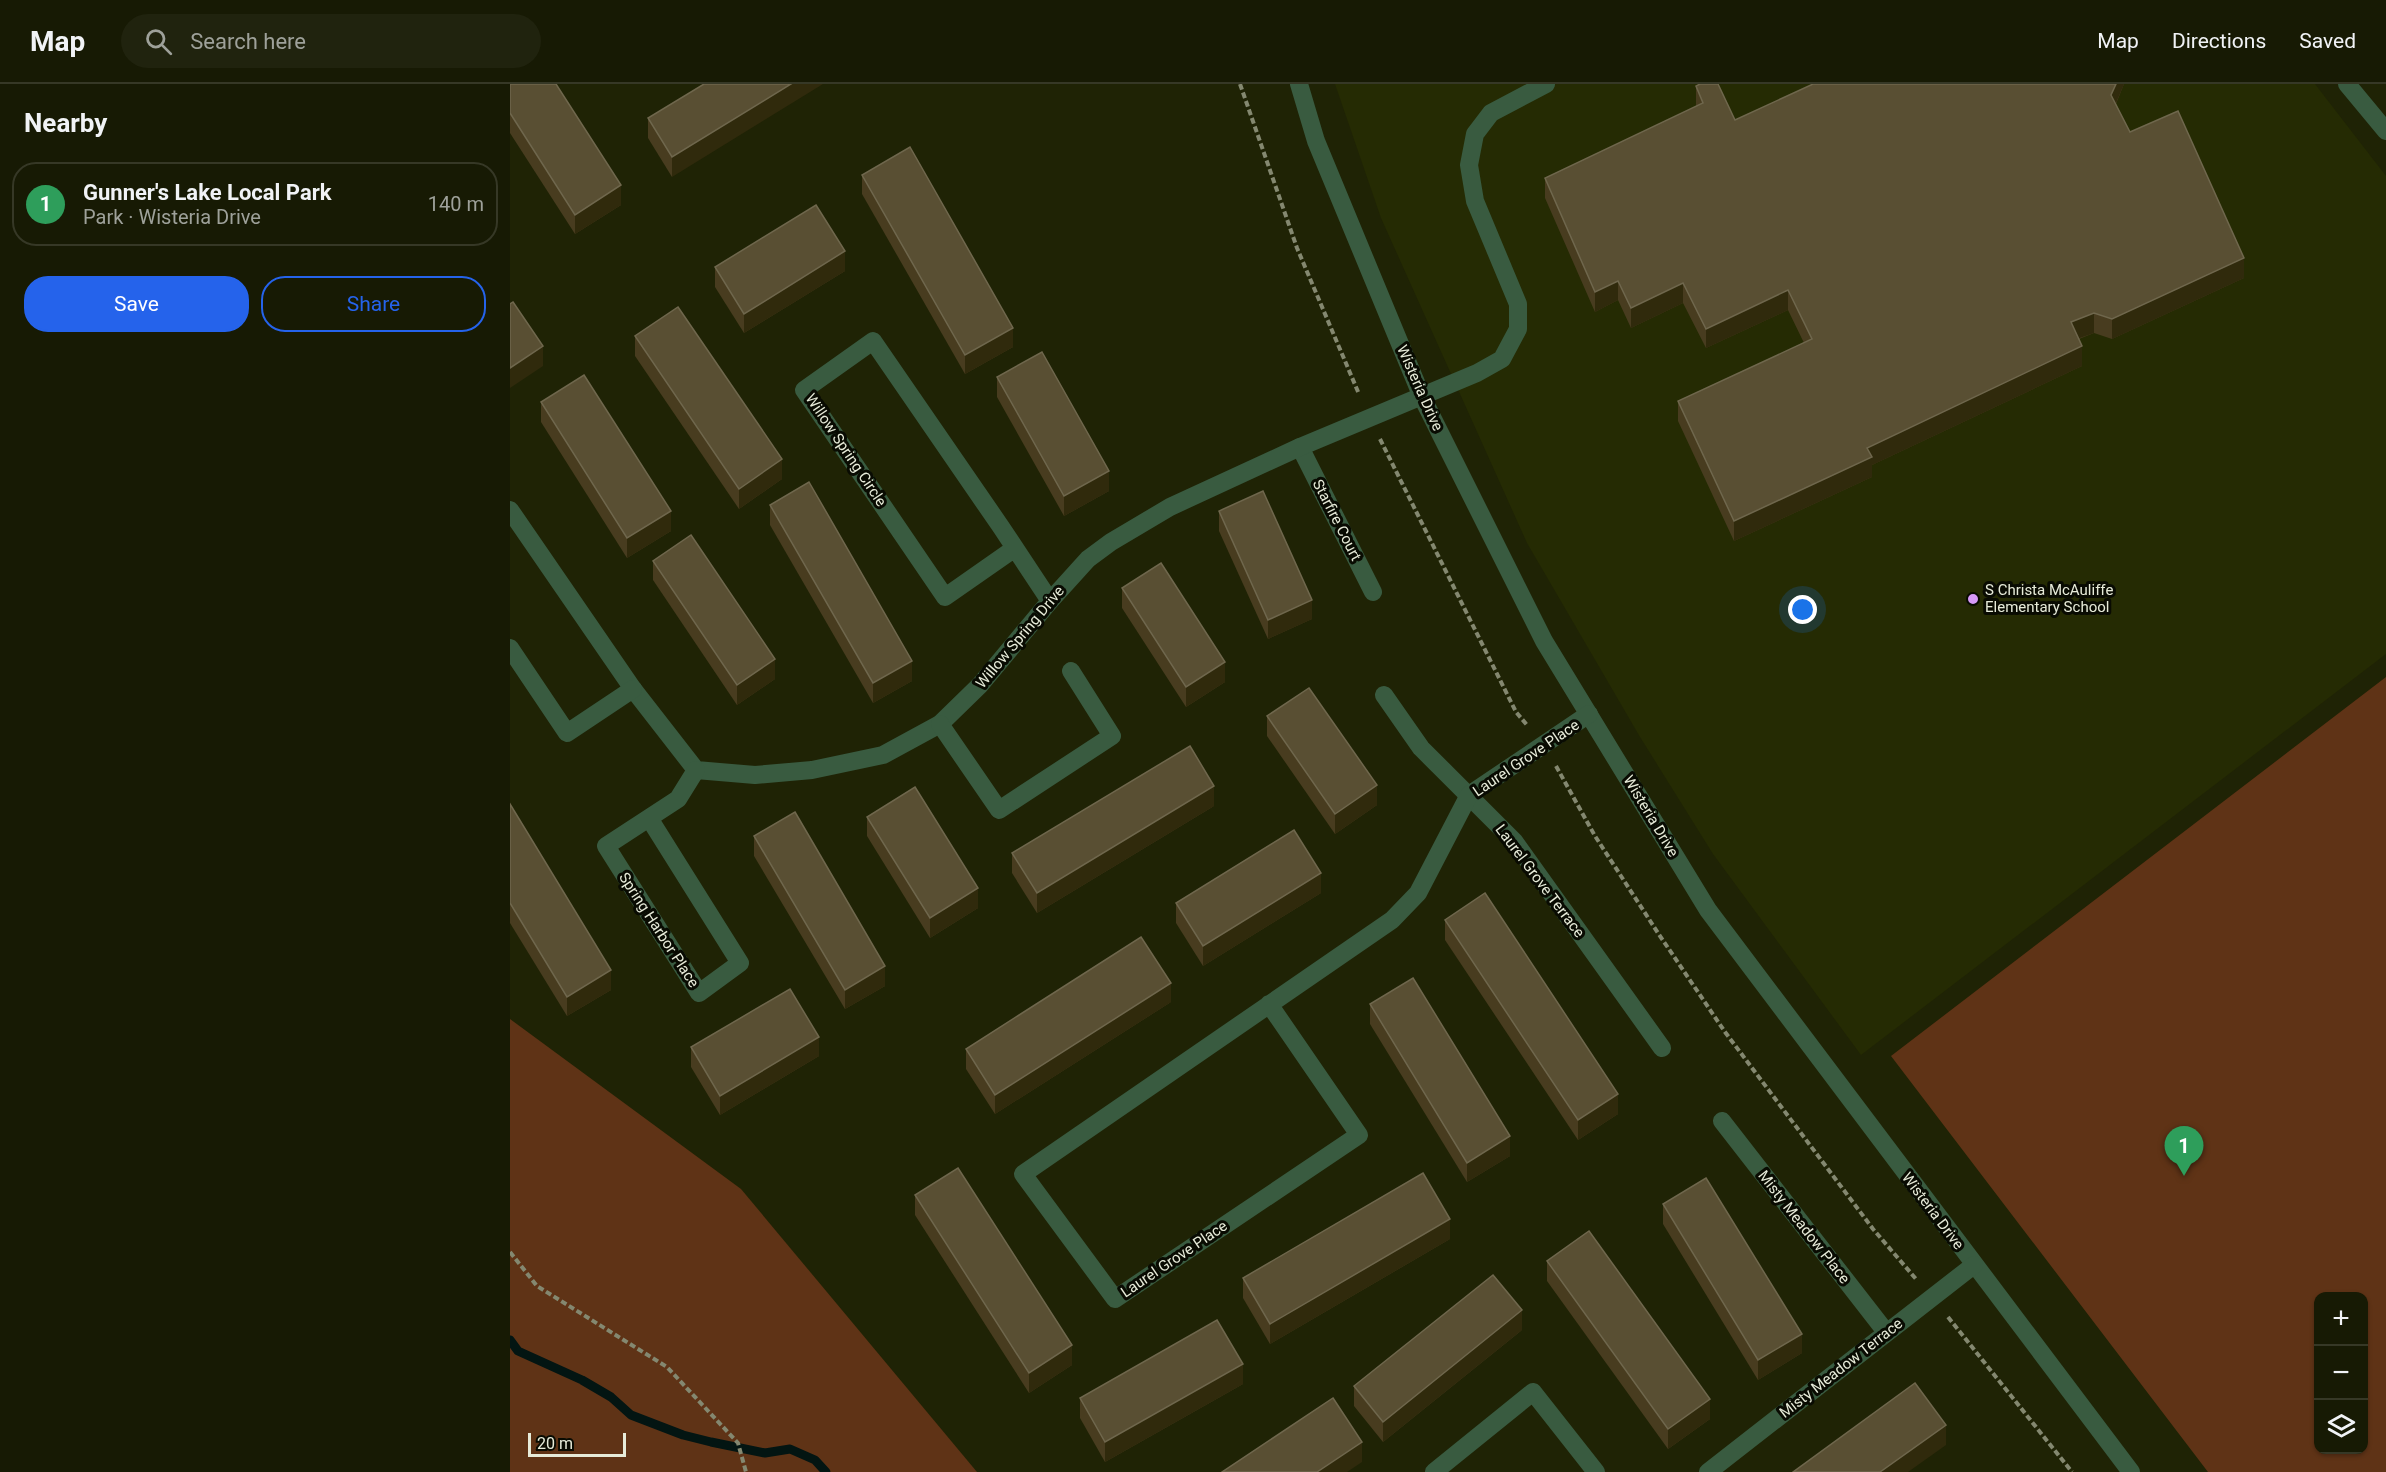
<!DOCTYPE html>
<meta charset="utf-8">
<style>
:root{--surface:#171a04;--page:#20230e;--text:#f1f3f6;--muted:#9ea19a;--line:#363826;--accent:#2563eb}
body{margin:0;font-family:Roboto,sans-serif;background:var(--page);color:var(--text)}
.controls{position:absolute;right:18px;bottom:18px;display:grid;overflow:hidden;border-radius:12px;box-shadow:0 2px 4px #0004}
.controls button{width:54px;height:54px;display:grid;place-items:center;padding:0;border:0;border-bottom:2px solid var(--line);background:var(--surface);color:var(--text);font:30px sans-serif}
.scale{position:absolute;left:18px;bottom:15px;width:98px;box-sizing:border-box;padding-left:6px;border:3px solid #e7ebd9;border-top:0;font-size:16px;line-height:21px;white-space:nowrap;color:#e7ebd9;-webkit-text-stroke:4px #090b02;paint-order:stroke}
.you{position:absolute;left:1293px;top:526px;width:21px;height:21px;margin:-15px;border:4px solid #fff;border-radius:50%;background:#1a73e8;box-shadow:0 0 0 9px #1a73e833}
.badge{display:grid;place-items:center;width:39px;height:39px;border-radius:50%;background:var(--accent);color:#fff;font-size:20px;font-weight:700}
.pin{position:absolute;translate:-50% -50px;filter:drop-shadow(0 2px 3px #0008)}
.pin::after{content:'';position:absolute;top:32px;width:21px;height:18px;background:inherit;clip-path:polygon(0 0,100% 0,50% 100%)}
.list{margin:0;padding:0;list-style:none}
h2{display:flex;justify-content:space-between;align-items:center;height:78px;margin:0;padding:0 24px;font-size:26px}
h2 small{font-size:20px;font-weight:400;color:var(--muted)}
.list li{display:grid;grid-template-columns:39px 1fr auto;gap:18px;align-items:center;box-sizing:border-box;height:84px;margin:0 12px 12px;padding:0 12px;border:2px solid var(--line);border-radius:24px}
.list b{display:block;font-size:22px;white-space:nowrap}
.list p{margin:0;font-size:20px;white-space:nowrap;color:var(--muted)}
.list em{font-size:20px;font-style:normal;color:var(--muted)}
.actions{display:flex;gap:12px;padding:18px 24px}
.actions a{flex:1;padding:14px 0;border:2px solid var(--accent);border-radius:24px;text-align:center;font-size:21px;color:var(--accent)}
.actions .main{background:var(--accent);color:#fff}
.icon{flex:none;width:33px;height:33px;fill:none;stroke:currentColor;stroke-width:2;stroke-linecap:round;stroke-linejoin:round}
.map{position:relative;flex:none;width:1876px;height:1388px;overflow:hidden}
header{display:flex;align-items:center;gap:36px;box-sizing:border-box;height:84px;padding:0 30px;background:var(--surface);border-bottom:2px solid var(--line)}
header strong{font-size:28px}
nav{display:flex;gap:33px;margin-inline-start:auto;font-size:21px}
.search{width:420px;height:54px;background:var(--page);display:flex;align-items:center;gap:15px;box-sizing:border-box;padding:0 21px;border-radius:33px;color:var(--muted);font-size:22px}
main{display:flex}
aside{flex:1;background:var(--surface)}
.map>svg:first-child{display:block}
.built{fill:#252b03}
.green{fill:#5f3316;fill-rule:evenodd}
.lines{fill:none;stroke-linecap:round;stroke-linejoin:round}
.stream{stroke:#031512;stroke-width:9}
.path{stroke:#848870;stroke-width:4;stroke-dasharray:6 3;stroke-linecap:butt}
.minor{stroke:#395b40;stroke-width:18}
.wall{fill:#483c1f}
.shaded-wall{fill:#302a0c}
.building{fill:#594f33;stroke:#6f674d;stroke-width:1.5}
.poi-dot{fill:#d89af8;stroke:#090b02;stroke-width:2}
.labels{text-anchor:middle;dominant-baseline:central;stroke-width:6;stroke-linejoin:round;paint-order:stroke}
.street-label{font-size:15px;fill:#e7ebd9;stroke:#090b02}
.poi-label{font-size:15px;fill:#e7ebd9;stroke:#090b02;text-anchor:start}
</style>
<header>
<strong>Map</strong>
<div class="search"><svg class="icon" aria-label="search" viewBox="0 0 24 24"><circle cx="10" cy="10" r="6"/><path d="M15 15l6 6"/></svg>Search here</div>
<nav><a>Map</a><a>Directions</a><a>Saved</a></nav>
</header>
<main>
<aside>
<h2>Nearby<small></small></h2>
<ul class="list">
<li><span class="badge" style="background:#2e9e5b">1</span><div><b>Gunner's Lake Local Park</b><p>Park · Wisteria Drive</p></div><em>140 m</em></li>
</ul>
<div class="actions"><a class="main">Save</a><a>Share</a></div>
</aside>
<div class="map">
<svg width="1876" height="1388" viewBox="0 0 1876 1388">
<rect width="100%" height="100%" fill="#1f2305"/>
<path class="built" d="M825,0H1805L1876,92V570L1351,971L1203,770L1130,653L1017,459L871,134Z"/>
<g class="green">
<path d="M1876,593V1388H1698L1381,972ZM1808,1212H1854V1366H1808Z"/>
<path d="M0,935L231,1105L467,1388H0Z"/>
</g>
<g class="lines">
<path class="stream" d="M0,1256L8,1267L72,1296L101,1313L121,1331L173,1351L201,1358L255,1369L280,1365L305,1376L316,1388"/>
<g class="path">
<path d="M730,0L787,164L849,310"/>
<path d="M870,355L1006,628L1017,641"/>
<path d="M1046,682L1085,752L1148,849L1215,948L1363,1145L1406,1195"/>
<path d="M0,1168L27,1202L157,1283L228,1359L236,1388"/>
<path d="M1438,1233L1562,1388"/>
</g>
<g class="minor">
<path d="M789,0L806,57L912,313L1034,557L1198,826L1621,1388"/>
<path d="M1837,0L1876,47"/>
<path d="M790,363L863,508"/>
<path d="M0,426L123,605L186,686L245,691L302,686L373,671L430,640L470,601L540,517L578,475L601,458L660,423L790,363L967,289L992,275L1008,245V220L965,117L959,81L965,50L981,29L1036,0"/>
<path d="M505,464L435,513L294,306L363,257L491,443L540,517"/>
<path d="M0,564L57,649L123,605"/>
<path d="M874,611L911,664L1004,757L1152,964"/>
<path d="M430,640L489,726L602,652L561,587"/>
<path d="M139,734L230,879L189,909L96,762L168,715L186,686"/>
<path d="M759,920L849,1051L605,1215L513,1090L882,836L908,809L959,711L1079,630"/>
<path d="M1212,1037L1376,1248"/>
<path d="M924,1388L1023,1308L1086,1388"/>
<path d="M1198,1388L1464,1181"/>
</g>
</g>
<g class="wall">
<path d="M0,0L111,121L65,150L0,49Z"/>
<path d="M194,0L162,93L138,54V34Z"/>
<path d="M1614,0L1606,20L1620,48L1734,194L1602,255L1584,249L1569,255L1572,282L1362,381V393L1224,457L1168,337V317L1294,259L1278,226L1196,264L1173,219L1121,244L1108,216L1085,228L1035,114V94L1186,23V2L1225,36Z"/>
<path d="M352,91L503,263L455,290L352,110Z"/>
<path d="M205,183L335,187L234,249L205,203Z"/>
<path d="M125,252L272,395L229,425L125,272Z"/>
<path d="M487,293L599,407L554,432L487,313Z"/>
<path d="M31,318L161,447L117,474L31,338Z"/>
<path d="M260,421L402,597L363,619L260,441Z"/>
<path d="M709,427L802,535L758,555L709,447Z"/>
<path d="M143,477L265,595L227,621L143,496Z"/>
<path d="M612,504L715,598L676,623L612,524Z"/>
<path d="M757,632L867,721L825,750L757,652Z"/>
<path d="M0,720L101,906L57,932L0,839Z"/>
<path d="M704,722L527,829L502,789V769Z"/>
<path d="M357,733L468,824L420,854L357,752Z"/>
<path d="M244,752L375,902L335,925L244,772Z"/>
<path d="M811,809L693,882L666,839V819Z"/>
<path d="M935,836L1108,1030L1068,1056L935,856Z"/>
<path d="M661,918L485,1030L456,985V965Z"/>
<path d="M860,920L1000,1072L957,1098L860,940Z"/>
<path d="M181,963L309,972L210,1031L181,983Z"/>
<path d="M405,1111L562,1281L519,1309L405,1131Z"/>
<path d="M1153,1120L1292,1269L1248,1296L1153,1140Z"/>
<path d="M940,1155L760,1260L733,1214V1194Z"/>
<path d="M1037,1177L1200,1335L1158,1365L1037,1197Z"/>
<path d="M1012,1246L873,1358L844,1322V1302Z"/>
<path d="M733,1300L595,1378L570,1334V1314Z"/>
</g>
<g class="shaded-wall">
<path d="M281,0H313L162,93V73Z"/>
<path d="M1606,0H1614L1601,31V11Z"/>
<path d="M111,101V121L65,150V131Z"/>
<path d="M335,167V187L234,249V230Z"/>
<path d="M1734,174V194L1602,255V235Z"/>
<path d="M1108,197V216L1085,228V208Z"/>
<path d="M1173,199V219L1121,244V224Z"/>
<path d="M1278,206V226L1196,264V245Z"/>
<path d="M1584,229V249L1561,257V238Z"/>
<path d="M503,244V263L455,290V271Z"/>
<path d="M33,262V282L0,304V284Z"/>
<path d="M1572,262V282L1362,381V393L1224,457V437L1357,364Z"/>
<path d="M272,375V395L229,425V405Z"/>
<path d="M599,387V407L554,432V412Z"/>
<path d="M161,427V447L117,474V454Z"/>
<path d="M802,516V535L758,555V536Z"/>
<path d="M265,575V595L227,621V601Z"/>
<path d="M402,577V597L363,619V599Z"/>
<path d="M715,578V598L676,623V603Z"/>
<path d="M867,701V721L825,750V730Z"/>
<path d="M704,702V722L527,829V809Z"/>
<path d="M811,789V809L693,882V862Z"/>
<path d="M468,804V824L420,854V834Z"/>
<path d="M375,882V902L335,925V906Z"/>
<path d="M101,886V906L57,932V913Z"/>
<path d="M661,899V918L485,1030V1011Z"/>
<path d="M309,953V972L210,1031V1012Z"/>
<path d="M1108,1010V1030L1068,1056V1036Z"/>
<path d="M1000,1052V1072L957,1098V1079Z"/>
<path d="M940,1135V1155L760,1260V1240Z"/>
<path d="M1012,1226V1246L873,1358V1338Z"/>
<path d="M1292,1250V1269L1248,1296V1276Z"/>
<path d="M562,1261V1281L519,1309V1289Z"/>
<path d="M733,1280V1300L595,1378V1358Z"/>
<path d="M1200,1315V1335L1158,1365V1345Z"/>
<path d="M1436,1341V1361L1398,1388H1370Z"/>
<path d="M852,1358V1378L837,1388H807Z"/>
</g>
<g class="building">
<path d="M0,0H46L111,101L65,131L0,29Z"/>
<path d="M194,0H281L162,73L138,34Z"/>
<path d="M1190,0H1208L1225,36L1303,0H1606L1601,11L1620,48L1668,27L1734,174L1602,235L1584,229L1561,238L1572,262L1357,364L1362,373L1224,437L1168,317L1302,255L1278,206L1196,245L1173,199L1121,224L1108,197L1085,208L1035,94L1193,19L1186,2Z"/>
<path d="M400,63L503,244L455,271L352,91Z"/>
<path d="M306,121L335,167L234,230L205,183Z"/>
<path d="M3,218L33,262L0,284V220Z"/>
<path d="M168,223L272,375L229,405L125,252Z"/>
<path d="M532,268L599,387L554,412L487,293Z"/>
<path d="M74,291L161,427L117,454L31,318Z"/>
<path d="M299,398L402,577L363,599L260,421Z"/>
<path d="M753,407L802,516L758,536L709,427Z"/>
<path d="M181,451L265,575L227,601L143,477Z"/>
<path d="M651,479L715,578L676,603L612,504Z"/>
<path d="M799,604L867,701L825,730L757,632Z"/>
<path d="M680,662L704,702L527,809L502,769Z"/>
<path d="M405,703L468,804L420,834L357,733Z"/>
<path d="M0,720L101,886L57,913L0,819Z"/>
<path d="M285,728L375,882L335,906L244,752Z"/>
<path d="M784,746L811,789L693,862L666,819Z"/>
<path d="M975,809L1108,1010L1068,1036L935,836Z"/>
<path d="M631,853L661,899L485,1011L456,965Z"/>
<path d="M903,894L1000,1052L957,1079L860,920Z"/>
<path d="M280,905L309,953L210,1012L181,963Z"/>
<path d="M448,1084L562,1261L519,1289L405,1111Z"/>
<path d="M913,1089L940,1135L760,1240L733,1194Z"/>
<path d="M1196,1094L1292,1250L1248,1276L1153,1120Z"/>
<path d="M1079,1147L1200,1315L1158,1345L1037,1177Z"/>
<path d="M983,1191L1012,1226L873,1338L844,1302Z"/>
<path d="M707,1236L733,1280L595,1358L570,1314Z"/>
<path d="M1405,1299L1436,1341L1370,1388H1283Z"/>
<path d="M823,1314L852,1358L807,1388H712Z"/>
</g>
<circle class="poi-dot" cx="1463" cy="515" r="6"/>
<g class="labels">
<g class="street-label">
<text transform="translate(910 304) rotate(66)">Wisteria Drive</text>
<text transform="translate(336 366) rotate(56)">Willow Spring Circle</text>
<text transform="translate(827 436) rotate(63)">Starfire Court</text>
<text transform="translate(510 553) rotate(-50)">Willow Spring Drive</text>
<text transform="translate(1016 674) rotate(-34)">Laurel Grove Place</text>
<text transform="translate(1141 732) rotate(59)">Wisteria Drive</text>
<text transform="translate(1030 797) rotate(53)">Laurel Grove Terrace</text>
<text transform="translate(149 846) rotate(57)">Spring Harbor Place</text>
<text transform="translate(1423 1127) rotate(53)">Wisteria Drive</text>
<text transform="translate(1294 1143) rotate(52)">Misty Meadow Place</text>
<text transform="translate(664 1175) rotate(-34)">Laurel Grove Place</text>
<text transform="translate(1331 1284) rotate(-38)">Misty Meadow Terrace</text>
</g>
<g class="poi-label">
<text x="1475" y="506">S Christa McAuliffe<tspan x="1475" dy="17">Elementary School</tspan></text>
</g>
</g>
</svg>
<div class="controls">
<button>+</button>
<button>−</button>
<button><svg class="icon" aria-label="layers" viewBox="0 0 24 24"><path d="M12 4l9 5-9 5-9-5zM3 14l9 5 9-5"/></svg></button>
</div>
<div class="scale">20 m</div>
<div class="you"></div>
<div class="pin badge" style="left:1674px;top:1092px;background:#2e9e5b">1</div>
</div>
</main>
